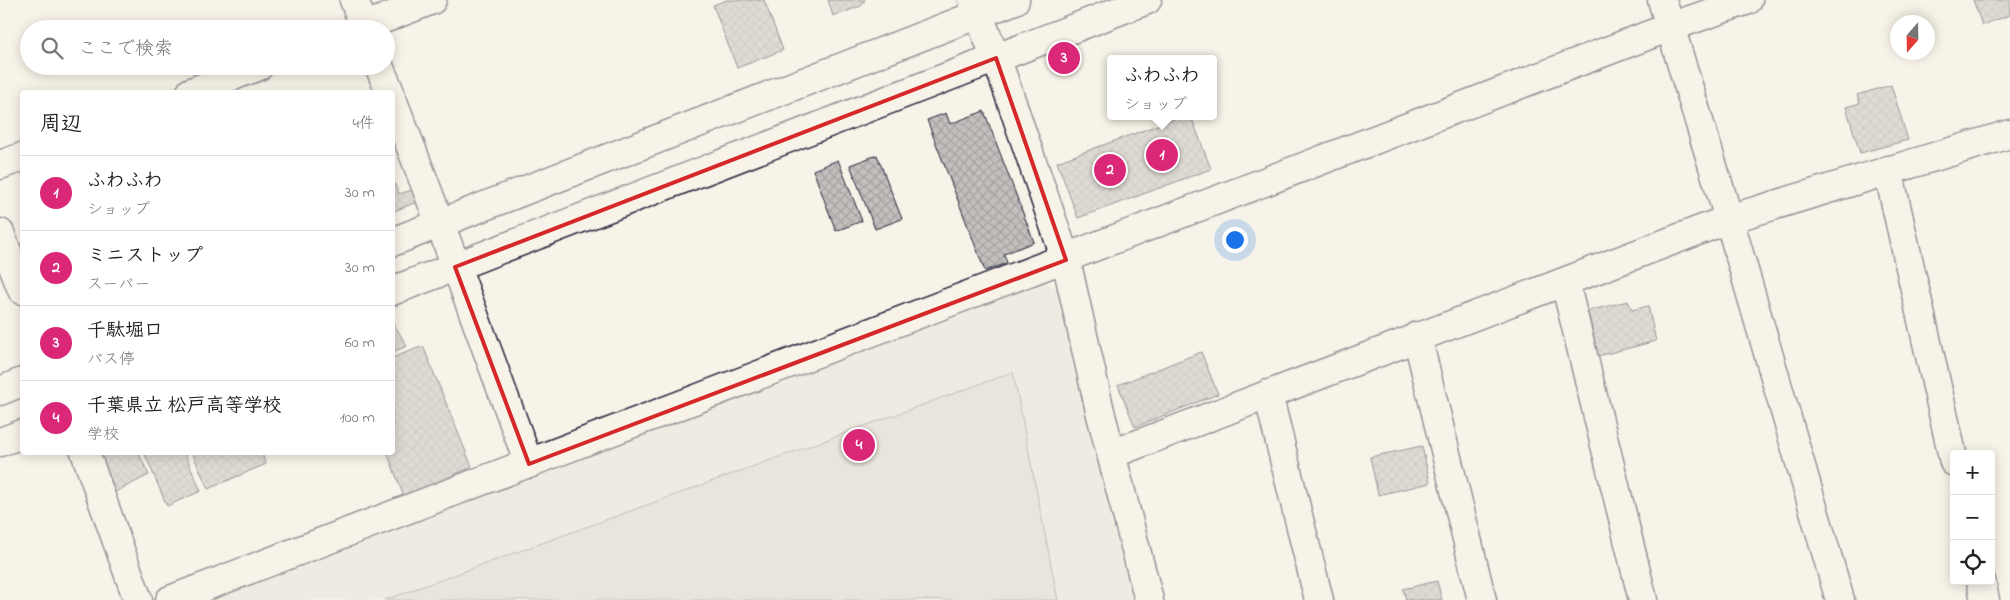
<!DOCTYPE html>
<html lang="ja">
<meta charset="utf-8">
<style>
:root{--surface:#fff;--page:#f6f6f6;--text:#222;--muted:#767676;--line:#e0e0e0;--accent:#db2777}
body{margin:0;font-family:"Indie Flower","Klee One",sans-serif;background:var(--page);color:var(--text)}
.controls{position:absolute;right:15px;bottom:15px;display:grid;overflow:hidden;border-radius:5px;box-shadow:0 2px 12px #0003}
.controls button{width:45px;height:45px;display:grid;place-items:center;padding:0;border:0;border-bottom:1px solid var(--line);background:var(--surface);color:var(--text);font:25px sans-serif}
.compass{position:absolute;left:1890px;top:15px;width:45px;height:45px;border-radius:50%;background:var(--surface);box-shadow:0 2px 12px #0003;rotate:200deg}
.you{position:absolute;left:1234px;top:239px;width:18px;height:18px;margin:-12px;border:4px solid #fff;border-radius:50%;background:#1a73e8;box-shadow:0 0 0 8px #1a73e833}
.badge{display:grid;place-items:center;width:32px;height:32px;border-radius:50%;background:var(--accent);color:#fff;font-size:16px;font-weight:700}
.pin{position:absolute;translate:-50% -50%;border:2px solid #fff;box-shadow:0 1px 5px #0006}
.popup{position:absolute;left:1107px;top:55px;width:110px;height:65px;box-sizing:border-box;display:grid;place-content:center;border-radius:5px;background:var(--surface);filter:drop-shadow(0 1px 4px #0005);font-size:16px;white-space:nowrap;color:var(--muted)}
.popup b{font-size:19px;color:var(--text)}
.popup::after{content:'';position:absolute;left:50%;top:100%;margin-left:-10px;border:10px solid transparent;border-top-color:var(--surface)}
.list{margin:0;padding:0;list-style:none}
h2{display:flex;justify-content:space-between;align-items:center;height:65px;margin:0;padding:0 20px;font-size:21px}
h2 small{font-size:16px;font-weight:400;color:var(--muted)}
.list li{display:grid;grid-template-columns:32px 1fr auto;gap:15px;align-items:center;box-sizing:border-box;height:75px;padding:0 20px;border-top:1px solid var(--line)}
.list b{display:block;font-size:19px;white-space:nowrap}
.list p{margin:0;font-size:16px;white-space:nowrap;color:var(--muted)}
.list em{font-size:16px;font-style:normal;color:var(--muted)}
.icon{flex:none;width:28px;height:28px;fill:none;stroke:currentColor;stroke-width:2;stroke-linecap:round;stroke-linejoin:round}
.map{position:relative;flex:none;width:2010px;height:600px;overflow:hidden}
.search{position:absolute;background:var(--surface);box-shadow:0 2px 12px #0003;left:20px;top:20px;width:375px;height:55px;display:flex;align-items:center;gap:12px;box-sizing:border-box;padding:0 18px;border-radius:28px;color:var(--muted);font-size:19px}
.panel{position:absolute;background:var(--surface);box-shadow:0 2px 12px #0003;left:20px;top:90px;width:375px;height:365px;border-radius:5px}
.map>svg:first-child{display:block}
.built{fill:#e7e3db}
.garden{fill:#d8d5cf;stroke:#7d7c85}
.building{fill:url(#building-cross-hatch);stroke:#22223b}
.lines{fill:none;stroke-linecap:round;stroke-linejoin:round}
.street-casing{stroke:#22223b;stroke-width:31}
.secondary-casing{stroke:#22223b;stroke-width:31}
.street{stroke:#f7f3e8;stroke-width:28}
.secondary{stroke:#f7f3e8;stroke-width:28}
.marked{fill:none;stroke:#d62828;stroke-width:4;stroke-linejoin:round}
</style>
<div class="map">
<svg width="2010" height="600" viewBox="0 0 2010 600">
<defs>
<pattern id="building-cross-hatch" width="8" height="8" patternUnits="userSpaceOnUse" patternTransform="scale(1.25)"><rect width="8" height="8" fill="#c2bfbd"/><path d="M0 0l8 8M0 8l8-8" fill="none" stroke="#a6a4a3"/></pattern>
</defs>
<rect width="100%" height="100%" fill="#f7f3e8"/>
<filter id="ink" filterUnits="userSpaceOnUse"><feTurbulence type="fractalNoise" baseFrequency=".02" numOctaves="2"/><feDisplacementMap in="SourceGraphic" scale="10" xChannelSelector="R" yChannelSelector="G"/><feConvolveMatrix kernelMatrix="1 2 1 2 8 2 1 2 1" color-interpolation-filters="sRGB"/></filter>
<g filter="url(#ink)">
<path class="built" d="M1044,282L1060,290L1137,600H215Z"/>
<path class="garden" d="M1013,372L1058,600H385Z"/>
<g class="building">
<path d="M727,0H764L783,50L737,68L713,5Z"/>
<path d="M828,0H865L861,6L833,16Z"/>
<path d="M1973,0H2010V15L1982,25Z"/>
<path d="M1891,85L1908,140L1860,153L1846,107L1860,103L1857,95Z"/>
<path d="M984,111L1034,242L1004,254L1007,263L985,271L927,120L946,113L950,124Z"/>
<path d="M1182,116H1191L1211,169L1078,218L1057,162Z"/>
<path d="M877,155L902,219L875,229L850,165Z"/>
<path d="M838,160L862,221L836,231L813,170Z"/>
<path d="M392,179L399,194L415,189L417,196L414,203L392,212Z"/>
<path d="M1628,301L1632,310L1648,306L1656,341L1598,356L1588,311Z"/>
<path d="M392,321L407,346L392,352Z"/>
<path d="M423,346L472,467L404,497L387,452H392V358Z"/>
<path d="M1201,352L1218,394L1135,427L1118,385Z"/>
<path d="M1422,446L1430,483L1378,495L1370,457Z"/>
<path d="M96,452H138L149,475L115,492Z"/>
<path d="M144,452H184L201,491L167,506Z"/>
<path d="M192,452H261L266,464L208,489Z"/>
<path d="M1437,581L1442,600H1406L1403,589Z"/>
</g>
<g class="lines">
<defs>
<g id="street">
<path d="M354,0L365,29"/>
<path d="M973,0L1003,77L1066,260L1100,411L1149,600"/>
<path d="M1662,0L1729,219L1840,600"/>
<path d="M358,29L432,0"/>
<path d="M379,66L390,92"/>
<path d="M191,92L259,66"/>
<path d="M392,99C440,220 484,342 529,464"/>
<path d="M0,165L22,157"/>
<path d="M1888,170L1954,462"/>
<path d="M0,233L22,290"/>
<path d="M1565,282L1643,600"/>
<path d="M1417,336L1482,600"/>
<path d="M1268,394L1319,600"/>
<path d="M85,452L138,600"/>
<path d="M1112,454L1729,219L2010,134"/>
<path d="M1981,581L1985,600"/>
<path d="M170,600L1670,27L1748,0"/>
</g>
<g id="secondary">
<path d="M392,242L1015,0"/>
<path d="M392,291L1147,0"/>
<path d="M0,391L22,382"/>
<path d="M0,442L22,434"/>
</g>
</defs>
<use href="#street" class="street-casing"/>
<use href="#secondary" class="secondary-casing"/>
<use href="#street" class="street"/>
<use href="#secondary" class="secondary"/>
</g>
</g>
<path d="M0 0H2010V600H0ZM996,58L1066,260L529,464L455,267Z" fill="#f7f3e8" fill-opacity=".55" fill-rule="evenodd"/>
<path class="marked" d="M996,58L1066,260L529,464L455,267Z"/>
</svg>
<div class="controls">
<button>+</button>
<button>−</button>
<button><svg class="icon" aria-label="locate" viewBox="0 0 24 24"><circle cx="12" cy="12" r="6"/><path d="M12 2v4M12 18v4M2 12h4M18 12h4"/></svg></button>
</div>
<svg class="compass" viewBox="-18 -18 36 36"><path d="M0-13l5 13h-10z" fill="#e53935"/><path d="M0 13l5-13h-10z" fill="#767676"/></svg>
<div class="you"></div>
<div class="pin badge" style="left:1162px;top:155px">1</div>
<div class="popup"><b>ふわふわ</b>ショップ</div>
<div class="pin badge" style="left:1110px;top:170px">2</div>
<div class="pin badge" style="left:1064px;top:58px">3</div>
<div class="pin badge" style="left:859px;top:445px">4</div>
<div class="search"><svg class="icon" aria-label="search" viewBox="0 0 24 24"><circle cx="10" cy="10" r="6"/><path d="M15 15l6 6"/></svg>ここで検索</div>
<section class="panel">
<h2>周辺<small>4件</small></h2>
<ul class="list">
<li><span class="badge">1</span><div><b>ふわふわ</b><p>ショップ</p></div><em>30 m</em></li>
<li><span class="badge">2</span><div><b>ミニストップ</b><p>スーパー</p></div><em>30 m</em></li>
<li><span class="badge">3</span><div><b>千駄堀口</b><p>バス停</p></div><em>60 m</em></li>
<li><span class="badge">4</span><div><b>千葉県立 松戸高等学校</b><p>学校</p></div><em>100 m</em></li>
</ul>
</section>
</div>
